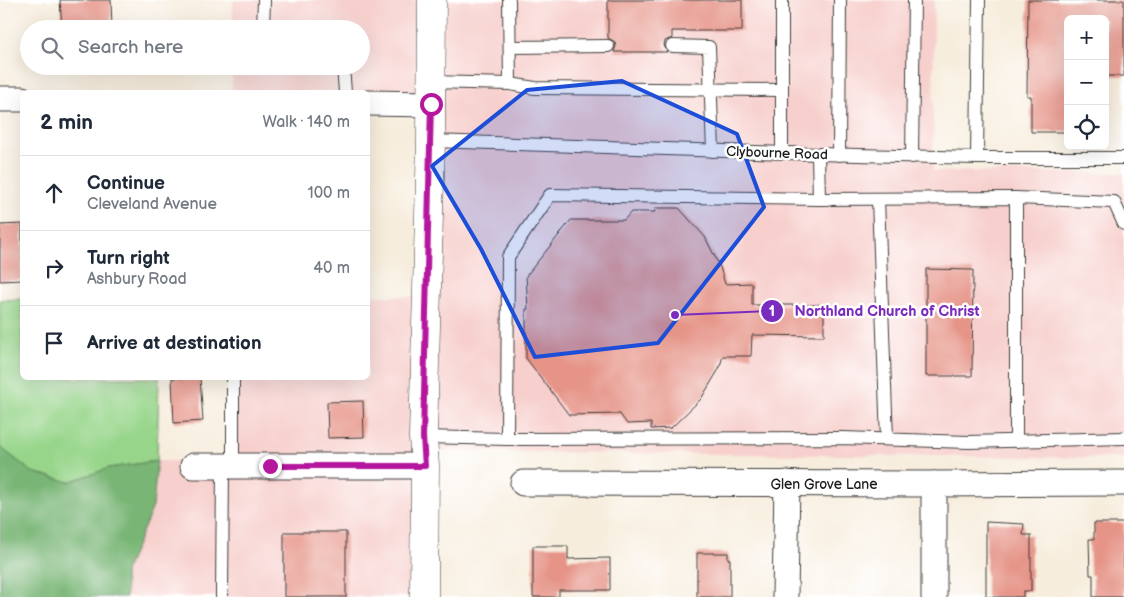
<!DOCTYPE html>
<meta charset="utf-8">
<style>
:root{--surface:#fff;--page:#f2f2f3;--text:#1f2937;--muted:#747a83;--line:#e0e1e3}
body{margin:0;font-family:"Balsamiq Sans",sans-serif;background:var(--page);color:var(--text)}
.controls{position:absolute;right:15px;top:15px;display:grid;overflow:hidden;border-radius:8px;box-shadow:0 5px 20px #0002}
.controls button{width:45px;height:45px;display:grid;place-items:center;padding:0;border:0;border-bottom:1px solid var(--line);background:var(--surface);color:var(--text);font:25px sans-serif}
.stop{position:absolute;width:15px;height:15px;margin:-11px;border:4px solid #b5179e;border-radius:50%;background:#fff}
.stop.end{background:#b5179e;border-color:#fff;box-shadow:0 1px 5px #0008}
.list{margin:0;padding:0;list-style:none}
h2{display:flex;justify-content:space-between;align-items:center;height:65px;margin:0;padding:0 20px;font-size:21px}
h2 small{font-size:16px;font-weight:400;color:var(--muted)}
.list li{display:grid;grid-template-columns:32px 1fr auto;gap:15px;align-items:center;box-sizing:border-box;height:75px;padding:0 20px;border-top:1px solid var(--line)}
.list b{display:block;font-size:19px;white-space:nowrap}
.list p{margin:0;font-size:16px;white-space:nowrap;color:var(--muted)}
.list em{font-size:16px;font-style:normal;color:var(--muted)}
.icon{flex:none;width:28px;height:28px;fill:none;stroke:currentColor;stroke-width:2;stroke-linecap:round;stroke-linejoin:round}
.map{position:relative;flex:none;width:1124px;height:597px;overflow:hidden}
.search{position:absolute;background:var(--surface);box-shadow:0 5px 20px #0002;left:20px;top:20px;width:350px;height:55px;display:flex;align-items:center;gap:12px;box-sizing:border-box;padding:0 18px;border-radius:28px;color:var(--muted);font-size:19px}
.panel{position:absolute;background:var(--surface);box-shadow:0 5px 20px #0002;left:20px;top:90px;width:350px;height:290px;border-radius:8px}
.map>svg:first-child{display:block}
.built{fill:#f7d0cd}
.green{fill:#97d58a;stroke:#5a7853}
.forest{fill:#79b676;stroke:#4a6949}
.building{fill:#e69488}
.lines{fill:none;stroke-linecap:round;stroke-linejoin:round}
.lane-casing{stroke:#3d3b39;stroke-width:14}
.street-casing{stroke:#3d3b39;stroke-width:27}
.primary-casing{stroke:#3d3b39;stroke-width:29}
.lane{stroke:#fff;stroke-width:12}
.street{stroke:#fff;stroke-width:25}
.primary{stroke:#fff;stroke-width:28}
.route{stroke:#b5179e;stroke-width:6}
.marked{fill:#1d4ed8;fill-opacity:0.2;stroke:#1d4ed8;stroke-width:4;stroke-linejoin:round}
.labels{text-anchor:middle;dominant-baseline:central;stroke-width:5;stroke-linejoin:round;paint-order:stroke}
.street-label{font-size:14px;fill:#1c1c1c;stroke:#fff}
.leader{fill:none;stroke:#7b2cbf;stroke-width:2}
.callout-dot{fill:#7b2cbf;stroke:#fff;stroke-width:2}
.mark-label{font-size:15px;text-anchor:middle;font-weight:bold;fill:#fff}
.callout-label{font-size:15px;text-anchor:middle;font-weight:bold;fill:#7b2cbf;stroke:#fff;stroke-width:5;stroke-linejoin:round;paint-order:stroke}
</style>
<div class="map">
<svg width="1124" height="597" viewBox="0 0 1124 597">
<rect width="100%" height="100%" fill="#fff"/>
<filter id="ink" filterUnits="userSpaceOnUse"><feTurbulence type="fractalNoise" baseFrequency=".02" numOctaves="2"/><feDisplacementMap in="SourceGraphic" scale="10" xChannelSelector="R" yChannelSelector="G"/><feConvolveMatrix kernelMatrix="1 2 1 2 8 2 1 2 1" color-interpolation-filters="sRGB"/></filter>
<filter id="wash" filterUnits="userSpaceOnUse"><feTurbulence type="fractalNoise" baseFrequency=".0096" numOctaves="4" result="noise"/><feDisplacementMap in="SourceGraphic" scale="20" xChannelSelector="R" yChannelSelector="G"/><feGaussianBlur stdDeviation="1.12" result="paint"/><feColorMatrix in="noise" values="0 0 0 0 0 0 0 0 0 0 0 0 0 0 0 0 0 1.4 0 .05"/><feComposite in="paint" operator="in"/></filter>
<g filter="url(#wash)">
<rect width="100%" height="100%" fill="#f7eddd"/>
<path class="built" d="M233,0H934L933,171L1124,173V458L428,451L426,597H126L125,572L153,507L157,461H229L230,378H368V296L422,297L423,99L368,92H232V66H361V29H233Z"/>
<path class="green" d="M22,299V378H159L157,461L109,468L69,482L32,472L0,447V300Z"/>
<path class="forest" d="M0,447L32,472L69,482L109,468L157,461L153,507L125,572L126,597H0Z"/>
<g id="blocks">
<g class="building">
<path d="M60,0H111L112,29H62Z"/>
<path d="M608,0H742V31H672V38L665,41L664,45L667,52H614L616,46L615,42L608,38Z"/>
<path d="M1028,0H1124V76H1105V19H1068V132H1031V96H1027Z"/>
<path d="M655,208H679L705,237L720,267L725,284L752,283V305H824V336L752,335L751,356H723L719,369L701,399L671,428L651,429V423L627,424L620,414L569,415L526,358V309H528L526,276L571,220H624L631,212H655Z"/>
<path d="M22,224V280L0,281V225Z"/>
<path d="M926,269L973,270L972,376H926Z"/>
<path d="M172,378H200L203,421L174,423Z"/>
<path d="M363,401L364,437L328,438L327,402Z"/>
<path d="M986,522L1024,524L1023,535H1031V591H1023V597H986Z"/>
<path d="M1094,523H1124V597H1093V575H1090L1089,539H1094Z"/>
<rect x="284" y="532" width="62" height="65"/>
<path d="M533,546H568V559L610,558V590H559V597H533Z"/>
<path d="M697,553H728V559H730V597H697Z"/>
</g>
</g>
</g>
<g filter="url(#ink)">
<use href="#blocks" fill-opacity="0" stroke="#3d3b39" stroke-width="1"/>
<g class="lines">
<defs>
<g id="lane">
<path d="M782,0V153"/>
<path d="M263,29L264,0"/>
<path d="M672,46L709,47L713,151"/>
<path d="M510,47L608,46"/>
<path d="M343,66L345,92"/>
<path d="M431,82L510,84L509,0"/>
<path d="M510,84L535,88L782,90"/>
<path d="M431,141L818,154L977,158H1124"/>
<path d="M818,154L819,199L1016,198L1114,202L1124,224"/>
<path d="M839,155L840,0"/>
<path d="M912,157L914,0"/>
<path d="M977,158L979,0"/>
<path d="M1016,198V441"/>
<path d="M878,199L887,439"/>
<path d="M423,437L507,439L842,438L969,442L1124,438"/>
<path d="M507,439L508,257L550,195L819,199"/>
<path d="M233,466V378"/>
<path d="M222,597L223,466"/>
</g>
<g id="street">
<path d="M0,99H22"/>
<path d="M368,103L431,104"/>
<path d="M193,466H425"/>
<path d="M523,483L934,484L1124,483"/>
<path d="M934,484V597"/>
<path d="M785,597L787,483"/>
</g>
<path id="primary" d="M424,597L425,466L423,437L431,141L432,0"/>
</defs>
<use href="#lane" class="lane-casing"/>
<use href="#street" class="street-casing"/>
<use href="#primary" class="primary-casing"/>
<use href="#lane" class="lane"/>
<use href="#street" class="street"/>
<use href="#primary" class="primary"/>
</g>
</g>
<g class="lines" filter="url(#ink)">
<path class="route" d="M270,466H425L423,437L431,104"/>
</g>
<path class="marked" d="M622,81L737,134L764,207L658,343L535,357L481,249L432,166L527,90Z"/>
<g class="labels">
<g class="street-label">
<text transform="translate(777 153) rotate(2)">Clybourne Road</text>
<text x="824" y="484">Glen Grove Lane</text>
</g>
</g>
<path class="leader" d="M675 315L772 311"/>
<g class="callout-dot">
<circle cx="675" cy="315" r="5"/>
<circle cx="772" cy="311" r="12"/>
</g>
<g class="mark-label">
<text x="772" y="316">1</text>
</g>
<g class="callout-label">
<text x="887" y="316">Northland Church of Christ</text>
</g>
</svg>
<div class="controls">
<button>+</button>
<button>−</button>
<button><svg class="icon" aria-label="locate" viewBox="0 0 24 24"><circle cx="12" cy="12" r="6"/><path d="M12 2v4M12 18v4M2 12h4M18 12h4"/></svg></button>
</div>
<div class="stop" style="left:431px;top:104px"></div>
<div class="stop end" style="left:270px;top:466px"></div>
<div class="search"><svg class="icon" aria-label="search" viewBox="0 0 24 24"><circle cx="10" cy="10" r="6"/><path d="M15 15l6 6"/></svg>Search here</div>
<section class="panel">
<h2>2 min<small>Walk · 140 m</small></h2>
<ul class="list">
<li><svg class="icon" aria-label="ahead" viewBox="0 0 24 24"><path d="M12 20V5M6 11l6-6 6 6"/></svg><div><b>Continue</b><p>Cleveland Avenue</p></div><em>100 m</em></li>
<li><svg class="icon" aria-label="right" viewBox="0 0 24 24"><path d="M7 20v-9h11M14 6l5 5-5 5"/></svg><div><b>Turn right</b><p>Ashbury Road</p></div><em>40 m</em></li>
<li><svg class="icon" aria-label="arrive" viewBox="0 0 24 24"><path d="M6 21V4h12l-3 4 3 4H6"/></svg><div><b>Arrive at destination</b></div></li>
</ul>
</section>
</div>
